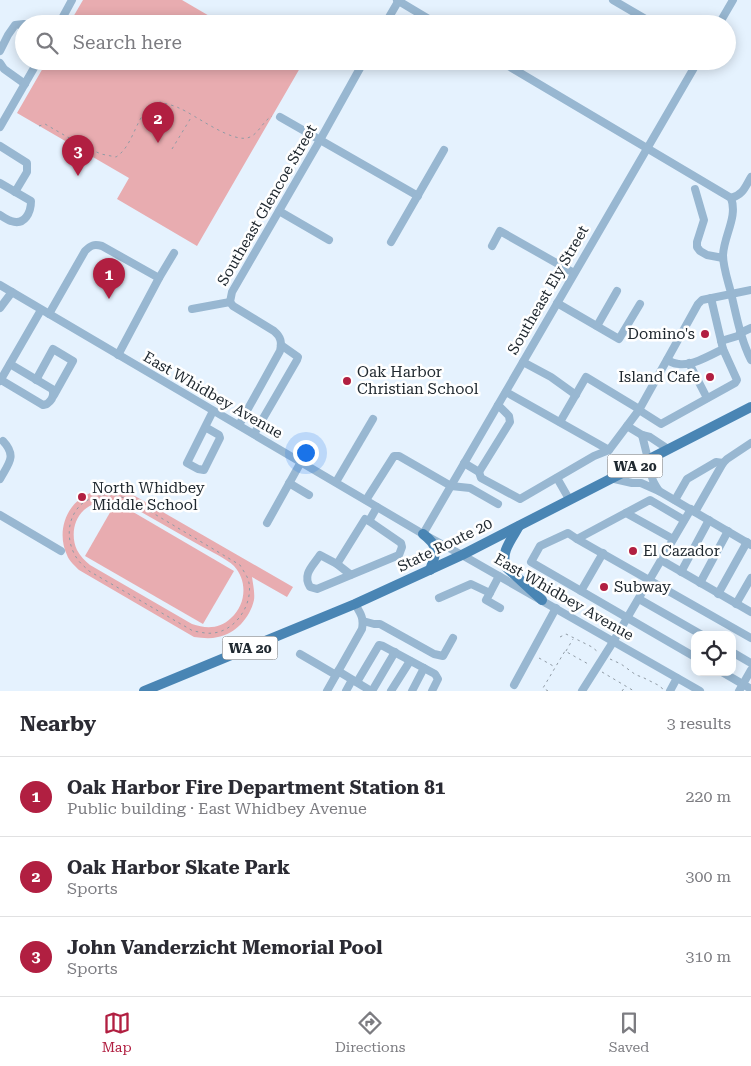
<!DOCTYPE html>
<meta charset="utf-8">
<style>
:root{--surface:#fff;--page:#f7f7f7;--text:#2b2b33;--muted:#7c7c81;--line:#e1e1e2;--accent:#b11f41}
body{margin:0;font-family:"Roboto Serif",serif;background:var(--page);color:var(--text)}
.controls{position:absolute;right:15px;bottom:15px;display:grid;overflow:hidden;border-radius:10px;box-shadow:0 2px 12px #0003}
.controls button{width:45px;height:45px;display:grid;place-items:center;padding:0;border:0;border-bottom:1px solid var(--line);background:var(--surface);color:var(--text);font:25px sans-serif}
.you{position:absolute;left:305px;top:452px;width:18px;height:18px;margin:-12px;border:4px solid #fff;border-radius:50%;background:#1a73e8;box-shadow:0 0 0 8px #1a73e833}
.badge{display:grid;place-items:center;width:32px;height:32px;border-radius:50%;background:var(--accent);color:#fff;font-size:16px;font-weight:700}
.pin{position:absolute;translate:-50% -41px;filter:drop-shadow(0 1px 2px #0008)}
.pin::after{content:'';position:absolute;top:26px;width:18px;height:15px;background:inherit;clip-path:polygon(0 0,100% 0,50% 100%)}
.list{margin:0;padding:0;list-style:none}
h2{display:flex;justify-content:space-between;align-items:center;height:65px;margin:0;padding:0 20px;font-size:21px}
h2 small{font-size:16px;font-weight:400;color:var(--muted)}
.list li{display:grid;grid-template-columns:32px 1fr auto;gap:15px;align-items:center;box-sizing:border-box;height:80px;padding:0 20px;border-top:1px solid var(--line)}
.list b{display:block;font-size:19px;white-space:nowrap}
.list p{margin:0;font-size:16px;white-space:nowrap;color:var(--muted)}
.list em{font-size:16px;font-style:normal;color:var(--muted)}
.icon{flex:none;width:28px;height:28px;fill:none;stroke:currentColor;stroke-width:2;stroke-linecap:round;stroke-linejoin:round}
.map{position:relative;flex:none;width:751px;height:691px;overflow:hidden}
.search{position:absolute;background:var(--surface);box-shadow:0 2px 12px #0003;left:15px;right:15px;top:15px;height:55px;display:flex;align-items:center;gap:12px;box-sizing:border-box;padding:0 18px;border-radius:28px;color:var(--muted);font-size:19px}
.sheet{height:305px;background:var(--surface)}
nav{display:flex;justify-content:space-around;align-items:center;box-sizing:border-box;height:70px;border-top:1px solid var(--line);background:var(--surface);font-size:14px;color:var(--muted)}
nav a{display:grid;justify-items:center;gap:2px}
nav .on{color:var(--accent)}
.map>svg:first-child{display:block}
.green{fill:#e8acb0;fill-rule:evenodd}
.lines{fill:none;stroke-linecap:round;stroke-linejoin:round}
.path{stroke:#909ba5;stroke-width:1;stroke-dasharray:2.5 4;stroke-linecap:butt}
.minor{stroke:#98b7d1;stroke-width:8}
.major{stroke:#4985b4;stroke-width:10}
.poi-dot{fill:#b11f41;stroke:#fff;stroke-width:2}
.labels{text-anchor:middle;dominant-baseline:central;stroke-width:5;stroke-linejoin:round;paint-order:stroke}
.shield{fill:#fff;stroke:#63696e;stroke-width:1}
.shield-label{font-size:14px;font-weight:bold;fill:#202930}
.street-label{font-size:15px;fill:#202930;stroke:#fff}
.poi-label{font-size:15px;fill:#202930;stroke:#fff;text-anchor:start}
</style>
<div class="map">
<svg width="751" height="691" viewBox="0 0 751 691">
<rect width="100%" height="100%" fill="#e5f2fe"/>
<g class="green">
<path d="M83,0H182L223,24H69Z"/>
<path d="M47,61H288L300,68L197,246L117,199L129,178L17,113Z"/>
<path d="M105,489H115L128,492L293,587L287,597L252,577C253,584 255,593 254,600C250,618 235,634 218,637C210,639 202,638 194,637L79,570C75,566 69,561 67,555C58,536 63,512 80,499C87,493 96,491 105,489ZM106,500H116L127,504C152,518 176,532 201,546C210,551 227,559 234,566C248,581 246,605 231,618C220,629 206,629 192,624L90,565C85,561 80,556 77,550C71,537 73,520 84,510C91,504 98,502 106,500Z"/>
<path d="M116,502L234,571L203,624L85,556Z"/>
</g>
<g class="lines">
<g class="path">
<path d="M39,126L45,124L83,146L101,154L116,157C133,146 135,120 149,108C152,105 157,104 160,102C166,104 173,105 179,108C194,114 234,145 250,137C259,133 263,121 272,116"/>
<path d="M172,149L192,116"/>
<path d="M102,495H115L131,500L240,565C242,569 246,574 248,579C255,601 237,631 213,633C207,634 200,632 193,631L89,571C85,567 81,564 78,560C65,542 66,516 84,502C89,499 96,497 102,495Z"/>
<path d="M560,637L566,634L592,647L598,652"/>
<path d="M566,651L573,639"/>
<path d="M539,658L555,667"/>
<path d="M610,659L621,664L636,675L642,677L658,685L663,689"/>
<path d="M602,672L634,691"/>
<path d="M548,691L543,688L565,651L590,665"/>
<path d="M622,691L625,687"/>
</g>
<g class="minor">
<path d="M397,0L437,24"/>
<path d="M613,0L654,24"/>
<path d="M59,24L72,0"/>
<path d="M385,24L399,0"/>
<path d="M719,24L733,0"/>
<path d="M0,51L8,35L15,25L24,24"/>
<path d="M500,61L731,198C738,217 724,235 723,255C723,266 727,278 730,289C736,313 740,338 751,360"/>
<path d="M0,63L4,69L25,84"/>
<path d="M280,117L418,196"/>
<path d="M0,127L38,61"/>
<path d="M0,146L27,163V172L15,192"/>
<path d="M0,183L31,201C31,212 25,226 11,221C7,220 3,217 0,215"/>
<path d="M695,189L704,220L697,242V247L700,251L707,255L723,258"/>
<path d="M731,198C743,195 745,187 751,177"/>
<path d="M279,211L329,240"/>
<path d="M391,242L444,150"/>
<path d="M492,246L500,231L574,273"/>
<path d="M0,285L423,534L462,555L700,691"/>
<path d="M557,303L619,339L640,304"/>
<path d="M0,308L12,292"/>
<path d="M192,309L230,302"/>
<path d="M49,314L85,251C91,245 94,244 102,246L159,278L174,253"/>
<path d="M597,326L617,291"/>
<path d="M740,333L751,328"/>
<path d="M721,341L741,335"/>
<path d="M118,355L159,278"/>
<path d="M667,360C671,362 674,364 679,364C692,366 711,355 723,349"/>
<path d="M523,362L551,377L576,395"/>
<path d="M689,363L707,398"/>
<path d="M1,380L43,405L47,404C52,400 55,395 52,389L10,364"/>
<path d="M36,380L53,349L73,361L54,395"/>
<path d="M0,381L41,310"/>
<path d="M506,392L609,450"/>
<path d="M639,410L661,424L735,383L737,380L723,349L711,298"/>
<path d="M560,422L586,377L639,409"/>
<path d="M239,425L280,351C282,342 281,337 274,331L233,306L230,302L232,292L320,140L364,61"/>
<path d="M627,426L642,435L650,437L668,449"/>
<path d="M205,427L219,435L220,438L204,470L198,469L187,463L213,411"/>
<path d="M254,434L297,360L298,357L281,345"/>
<path d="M642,435L648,459"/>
<path d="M464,463L479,472L481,478L520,499L594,456L609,450L639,410L698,304L702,300L751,290"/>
<path d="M479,472L510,422L509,416L498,405"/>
<path d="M557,478L569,499"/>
<path d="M610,478L632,483H641L659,491C649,476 648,471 658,455"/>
<path d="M0,479C9,463 17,456 3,441"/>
<path d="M336,482L373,419"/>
<path d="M289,483L309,495"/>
<path d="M659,491L751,545"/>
<path d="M366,500L394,456H399L451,486L470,488L498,504"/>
<path d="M675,500L687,479L716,462L723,463"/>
<path d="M695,512L723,463L727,459L751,443"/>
<path d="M626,513L673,539"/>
<path d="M0,515L61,551"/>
<path d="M684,520L650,500L577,539L568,533L540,546L531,562L695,657"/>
<path d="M267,523L301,462"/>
<path d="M423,534L698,61"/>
<path d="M577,539L751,638"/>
<path d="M661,560L751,612"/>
<path d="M337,564L365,519L369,521L377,507"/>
<path d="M681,572L709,520"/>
<path d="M351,575L337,564L320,555C313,566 302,574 310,587L317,589L399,555L402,547L401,543L369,521"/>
<path d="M700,583L728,531"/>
<path d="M581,591L603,553"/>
<path d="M490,593L486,600L500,608"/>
<path d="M718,594L747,542"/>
<path d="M439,598L471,584L490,593L499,576"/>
<path d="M639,599L702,635"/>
<path d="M736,604L751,578"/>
<path d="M363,621L374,624H380L434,654L443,656L453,638"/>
<path d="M732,652L751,663"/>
<path d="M300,654L336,675"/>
<path d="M338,671L371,691"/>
<path d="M722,672L751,689"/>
<path d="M357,682L379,645L383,646L435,674L438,679L432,691"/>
<path d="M514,685L556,608"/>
<path d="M327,691L362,629C364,618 361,614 355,604"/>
<path d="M346,691L352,680"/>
<path d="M372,691L395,652"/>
<path d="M391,691L410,661"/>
<path d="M412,691L424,668"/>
<path d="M582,691L613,642L691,509"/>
<path d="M670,691L677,678"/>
<path d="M739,691L751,670"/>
</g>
<g class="major">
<path d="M519,526C512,539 500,552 506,567L542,600"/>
<path d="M423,534C439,546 437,552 430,570"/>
<path d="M144,691L355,604L462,555L751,407"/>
</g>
</g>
<g class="poi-dot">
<circle cx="705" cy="334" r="5"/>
<circle cx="710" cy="377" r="5"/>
<circle cx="347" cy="381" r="5"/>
<circle cx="82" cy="497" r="5"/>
<circle cx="633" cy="551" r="5"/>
<circle cx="604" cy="587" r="5"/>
</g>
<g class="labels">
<g class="shield">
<rect x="607.5" y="454.5" width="55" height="23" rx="4"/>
<rect x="222.5" y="636.5" width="55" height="23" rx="4"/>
</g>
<g class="shield-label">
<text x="635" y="466">WA 20</text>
<text x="250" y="648">WA 20</text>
</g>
<g class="street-label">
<text transform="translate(267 205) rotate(-60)">Southeast Glencoe Street</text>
<text transform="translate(548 290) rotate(-60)">Southeast Ely Street</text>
<text transform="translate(213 395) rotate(30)">East Whidbey Avenue</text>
<text transform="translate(445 545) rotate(-26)">State Route 20</text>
<text transform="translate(564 597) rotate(30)">East Whidbey Avenue</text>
</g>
<g class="poi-label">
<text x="695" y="334" text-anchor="end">Domino's</text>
<text x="357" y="372">Oak Harbor<tspan x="357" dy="17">Christian School</tspan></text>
<text x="700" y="377" text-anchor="end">Island Cafe</text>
<text x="92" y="488">North Whidbey<tspan x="92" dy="17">Middle School</tspan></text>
<text x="643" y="551">El Cazador</text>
<text x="614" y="587">Subway</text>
</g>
</g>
</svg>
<div class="controls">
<button><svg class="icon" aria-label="locate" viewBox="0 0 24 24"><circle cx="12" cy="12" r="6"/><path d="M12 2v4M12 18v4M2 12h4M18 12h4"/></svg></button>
</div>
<div class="you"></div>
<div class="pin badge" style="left:109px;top:299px">1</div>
<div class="pin badge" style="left:158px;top:143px">2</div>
<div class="pin badge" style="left:78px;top:176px">3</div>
<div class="search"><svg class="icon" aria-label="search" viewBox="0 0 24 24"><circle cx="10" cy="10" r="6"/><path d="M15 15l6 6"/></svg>Search here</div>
</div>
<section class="sheet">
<h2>Nearby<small>3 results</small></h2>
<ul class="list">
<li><span class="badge">1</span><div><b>Oak Harbor Fire Department Station 81</b><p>Public building · East Whidbey Avenue</p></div><em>220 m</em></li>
<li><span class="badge">2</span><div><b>Oak Harbor Skate Park</b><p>Sports</p></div><em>300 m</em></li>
<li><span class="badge">3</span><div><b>John Vanderzicht Memorial Pool</b><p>Sports</p></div><em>310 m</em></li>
</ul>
</section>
<nav>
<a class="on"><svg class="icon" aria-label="map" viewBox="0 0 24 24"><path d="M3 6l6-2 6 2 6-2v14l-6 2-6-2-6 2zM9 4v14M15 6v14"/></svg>Map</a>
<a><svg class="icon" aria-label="directions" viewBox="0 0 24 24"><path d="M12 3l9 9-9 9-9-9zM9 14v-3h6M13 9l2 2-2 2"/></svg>Directions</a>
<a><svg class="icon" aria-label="saved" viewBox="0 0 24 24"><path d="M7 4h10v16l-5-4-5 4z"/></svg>Saved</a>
</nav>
